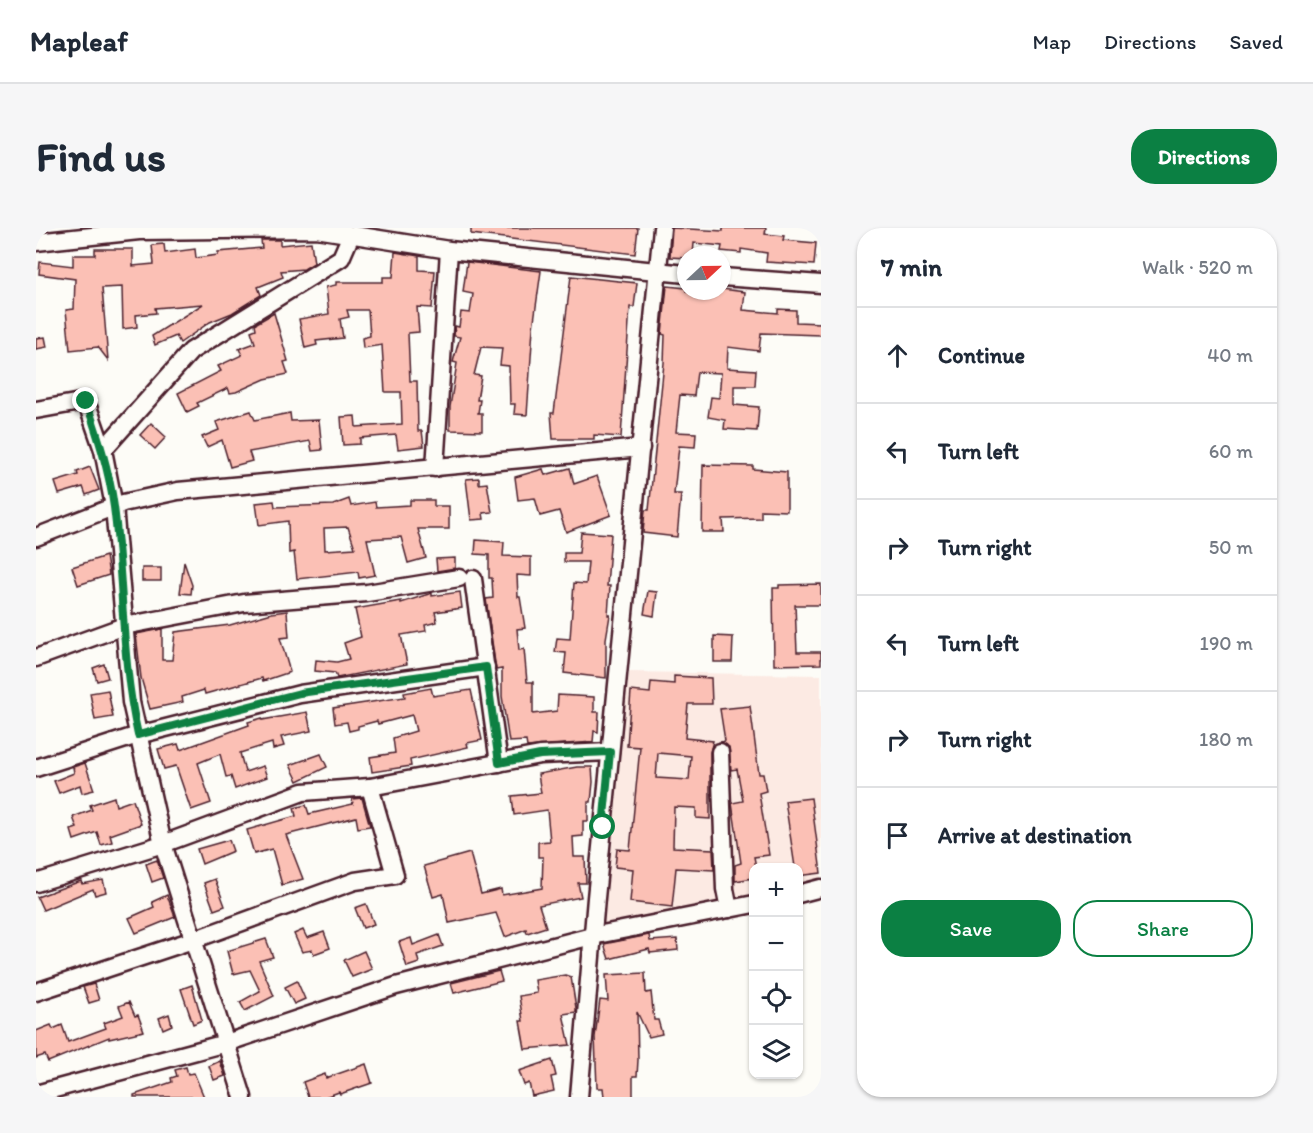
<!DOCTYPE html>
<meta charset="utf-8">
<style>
:root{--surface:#fff;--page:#f6f6f7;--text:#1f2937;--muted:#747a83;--line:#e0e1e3;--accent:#0b8043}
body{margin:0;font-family:Itim,sans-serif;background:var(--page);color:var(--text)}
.controls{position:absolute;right:18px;bottom:18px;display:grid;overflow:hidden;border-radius:12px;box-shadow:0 2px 4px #0004}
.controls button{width:54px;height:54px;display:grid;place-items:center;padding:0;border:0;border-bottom:2px solid var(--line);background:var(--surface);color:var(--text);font:30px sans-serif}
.compass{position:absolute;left:641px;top:18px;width:54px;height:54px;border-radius:50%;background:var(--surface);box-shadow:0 2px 4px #0004;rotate:68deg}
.stop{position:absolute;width:18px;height:18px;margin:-14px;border:4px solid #0b8043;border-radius:50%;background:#fff}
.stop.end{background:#0b8043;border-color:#fff;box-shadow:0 2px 6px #0008}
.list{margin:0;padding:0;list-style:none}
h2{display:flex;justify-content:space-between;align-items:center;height:78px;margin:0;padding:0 24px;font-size:26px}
h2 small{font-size:20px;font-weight:400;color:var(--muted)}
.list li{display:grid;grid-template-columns:39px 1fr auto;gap:18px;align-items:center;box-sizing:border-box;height:96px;padding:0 24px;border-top:2px solid var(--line)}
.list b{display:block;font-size:22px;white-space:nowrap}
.list em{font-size:20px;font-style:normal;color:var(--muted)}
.actions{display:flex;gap:12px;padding:18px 24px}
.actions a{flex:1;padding:14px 0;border:2px solid var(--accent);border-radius:24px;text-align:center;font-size:21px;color:var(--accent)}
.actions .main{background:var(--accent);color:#fff}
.icon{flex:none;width:33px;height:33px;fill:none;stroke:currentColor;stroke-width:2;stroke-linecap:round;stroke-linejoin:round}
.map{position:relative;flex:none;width:785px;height:869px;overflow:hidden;border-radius:24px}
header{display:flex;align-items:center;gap:36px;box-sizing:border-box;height:84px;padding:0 30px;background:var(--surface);border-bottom:2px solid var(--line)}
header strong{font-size:28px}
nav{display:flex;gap:33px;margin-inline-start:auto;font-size:21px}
.intro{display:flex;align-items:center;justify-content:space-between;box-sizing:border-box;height:144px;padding:0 36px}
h1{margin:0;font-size:42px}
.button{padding:15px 27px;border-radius:24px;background:var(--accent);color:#fff;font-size:21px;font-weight:700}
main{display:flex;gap:36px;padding:0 36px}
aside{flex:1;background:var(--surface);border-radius:24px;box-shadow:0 2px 4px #0004}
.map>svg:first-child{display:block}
.built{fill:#fceae3}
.building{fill:#fbc0b5;stroke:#4a1f2b;stroke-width:1.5;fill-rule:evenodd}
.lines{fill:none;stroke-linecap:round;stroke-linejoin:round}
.minor-casing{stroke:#4a1f2b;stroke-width:21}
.minor{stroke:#fdfcf7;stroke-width:16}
.route{stroke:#0b8043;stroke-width:8}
</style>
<header>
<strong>Mapleaf</strong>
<nav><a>Map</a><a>Directions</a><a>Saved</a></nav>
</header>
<div class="intro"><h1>Find us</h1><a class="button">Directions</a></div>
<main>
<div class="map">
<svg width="785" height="869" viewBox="0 0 785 869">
<rect width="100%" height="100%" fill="#fdfcf7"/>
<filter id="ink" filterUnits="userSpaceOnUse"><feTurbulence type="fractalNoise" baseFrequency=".0167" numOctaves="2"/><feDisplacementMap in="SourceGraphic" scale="12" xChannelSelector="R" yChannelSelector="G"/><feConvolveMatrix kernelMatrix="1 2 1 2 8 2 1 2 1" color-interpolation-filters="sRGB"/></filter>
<g filter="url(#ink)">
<path class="built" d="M593,444L785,447V653L763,658L762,640H718L717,668L567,698Z"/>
<g class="building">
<path d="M435,0H602L599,26L435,6Z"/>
<path d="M636,0L687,3V0H730L729,6L748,8L747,12L780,15L778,37L730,34L731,25L705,21V25L685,23L686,18L658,15L657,27H650V30L634,29Z"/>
<path d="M225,12H244V17L275,14L278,35L268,41L245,43L247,49L222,59L225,67L196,85L174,94L144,115L140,108L119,117L116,108L167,76L119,80L120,85L100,87L101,99L87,101L86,59L66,60L72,132L62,119L34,122L30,82L38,81L39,51L3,46L4,34L37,38V27H59V21H97V38L118,36L116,17L128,16L129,25L159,21L160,30L182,27V24L226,20Z"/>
<path d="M359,24L383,28V42L399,43L396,80L381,79L383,104L372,105L374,153H381L382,203H386L388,218L362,221L360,207L324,210V216L307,217L305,189L319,188L320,199L366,196L365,164H349L346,117L327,120L326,110L334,108L332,82H311L313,89L304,91L307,110L280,113L281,117L269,120L263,91L293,86L290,59L300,57V54H347V49H357Z"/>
<path d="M431,34L505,43L497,100L491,187L478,186L479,176H474L473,138L464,137L466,120L445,119L438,147L445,148L441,172H444L442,185H446V203L414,202V179L421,135L417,134L424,109L418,108L419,98L423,99L425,84L434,85L437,66L427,64Z"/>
<path d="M535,48L601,55L598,79H594L585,209L558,207V211H517L515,185H518Z"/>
<path d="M631,58L650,60V63L686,61L709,64L707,82L742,85V81L760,82V94L785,95V107L725,105L723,123L692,119L691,140L720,142L719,158H698V177L723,179L721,203L688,201L689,192L672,189L675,169L683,170L685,145L661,144L658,168L644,167L640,204L660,205L659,219L643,218L638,266H645L641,309L607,305L609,282H613L628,135L629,107L626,106Z"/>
<path d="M238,85L252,133L248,134L252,146L229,151L200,164L194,165L192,160L161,175L163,178L151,184L142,165L185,143L182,138L206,127L203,121L219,115L215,103L220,101L219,96Z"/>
<path d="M9,109L11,119L0,121V110Z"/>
<path d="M215,183L219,192L254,185L255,193L283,192L286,222L276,223L274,213L213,224L216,233L194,239L186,212L171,219L166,209L183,202L180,194Z"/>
<path d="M115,195L130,209L119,221L104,207Z"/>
<path d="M667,237L717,238V241L751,244V283L725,282V290L687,291L688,304H666Z"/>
<path d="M54,239L63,262L50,267L47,259L23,266L19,254L42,247L41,244Z"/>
<path d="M534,240L538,256L561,248L575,287L530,304L523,283L504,288L499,270L482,272L479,249L507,241L509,247Z"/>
<path d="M443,250V256L451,255L456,284L447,285L448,291L435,292L430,251Z"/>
<path d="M313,271L315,278L339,274L340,279L374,277V272H398V278H413V301H382L390,330L372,335L365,309L331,311L339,347L323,350L322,344L261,351L258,324L253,325L252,293L223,297L220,275L238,273L239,279L297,277ZM312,299L319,320L289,322L288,300Z"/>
<path d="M545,304L575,306L571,358H574L572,387H574L570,411V450L528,445L530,425L519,424L521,410L534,411L538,355L550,356L552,334H528V325H543Z"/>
<path d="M440,312L468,314L467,328L495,329V348L481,347L482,369H484L489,400L481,401L483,422L488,421L491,454H497V486L521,483L522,467L558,469V484H563L562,504L558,503L557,514L491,519L490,513L473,514L466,468V441L460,442L450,371L457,370L456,350H453V327L439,326Z"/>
<path d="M70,328L73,347L42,357L36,339Z"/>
<path d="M419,330V340L401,343L400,331Z"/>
<path d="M148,334L156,357L155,366L144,365Z"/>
<rect x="106" y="340" width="19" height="13"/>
<path d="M785,356V377H759L761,424H785V436L738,437L737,360H743V357Z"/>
<path d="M612,363L621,364L618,388L608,386Z"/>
<path d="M424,364L426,380L399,384L401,394L389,397L390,403L365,407L371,436L301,450L299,445L279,443L280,432L301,434L313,431L308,415L325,409L319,381L365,373V375L396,365V368Z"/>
<path d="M251,383L253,409L244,410L254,444L227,453L226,450L169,466L168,462L146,469L147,474L114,481L105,450L100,406L126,401V432H136L139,404L194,397L236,385Z"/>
<path d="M678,408L697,409L696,434H678Z"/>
<path d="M68,436L72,450L61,453L57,440Z"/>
<path d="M638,448L675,450L676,476H652L649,510L677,513L674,524V591L660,590V580L638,579L637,619L677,621L678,642L640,640L636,679L594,674L597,641L579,639L581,621L594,622L604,519L591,518L595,463L614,465L615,454L638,456ZM622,525L655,528L653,552L620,550Z"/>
<path d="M395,460L397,468L435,462L446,512L431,515L432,519L374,532L375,538L336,544L334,529L359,525L357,510L380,503L376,487L342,496L341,493L322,498V501L313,503L311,494L299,496L297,480L369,469L368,465Z"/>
<path d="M72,462L77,489L59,492L54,465Z"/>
<path d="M714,478L723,546H727L730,563L723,565L733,627L718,629L720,639H717V650L699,653V637L705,635L696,575L707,573L701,541L695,542L693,519L684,514L689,513L684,481Z"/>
<path d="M271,484L275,503L245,509L248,518L237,521L236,515L204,525L209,544L227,538L231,549L199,561L195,548L190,549L184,526L162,535L175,575L155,582L140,538L128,541L122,521L142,516L144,522L213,497L212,494L226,490V492Z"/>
<path d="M285,526L291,539L262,553L254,537Z"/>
<path d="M49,535L58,562L46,565L44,557L23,565L18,553L38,545L37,539Z"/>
<path d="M541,539H556L557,554L555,574H552V593H547V608L537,609L538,629H549L550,655H542L545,669L503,677L510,699L491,705L490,701L469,709L460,685L413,695L407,666L397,669L388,638L434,625L445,666L465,661L466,667L506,660L507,629H502V614L514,613L511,582L478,587L476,568L505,565L502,546Z"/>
<path d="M78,569L80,578L97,572L105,596L74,607L76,614L65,617L61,604L38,612L35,602L41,600L37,589L56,582L54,577Z"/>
<path d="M326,570L334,598L322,600L320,589L250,607L267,651L246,657L236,621L218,626L211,602L260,588L258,580L270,577L273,586L317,576L316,571Z"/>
<path d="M775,570L785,645L762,648V639H759L749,573Z"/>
<path d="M193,612L197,623L166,636L161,621Z"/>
<path d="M121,632L127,650L116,654L110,636Z"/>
<path d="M179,651L189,678L178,682L168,655Z"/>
<path d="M67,652L70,664L59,667L57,661L7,682L1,669L45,653L46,656Z"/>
<path d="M131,667L139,689L100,705L93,690L118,679L116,674Z"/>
<path d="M330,676L338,696L327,700L319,680Z"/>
<path d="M267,702L271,710L288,704L294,720L278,726L276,722L266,724L258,706Z"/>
<path d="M403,707L407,718L381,727L383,735L371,739L363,714L375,710L377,717Z"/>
<path d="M613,707L614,713L641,711L642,722L614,725L613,721L573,731L568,716Z"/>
<path d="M230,711L237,729L223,733L238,768L209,783L204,774L224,763L214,742L197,746L191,723Z"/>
<path d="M328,723L336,741L316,749L308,732Z"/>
<path d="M463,743L466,753L418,765L415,755Z"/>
<path d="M609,745L610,765L615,764L618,792H622L626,806L613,809L601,784L602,832L601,848H597V869H568L567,860H561L559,809L564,772L572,773L570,747Z"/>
<path d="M529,747L535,749L540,780V784L527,786L534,817L489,821L484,793H487L483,768L501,765L499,752Z"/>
<path d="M261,753L269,771L258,776L249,759Z"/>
<path d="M58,756L63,772L53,775L47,759Z"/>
<path d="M156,757L166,792L157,796L145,761Z"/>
<path d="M93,774L99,788L102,787L108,803L73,811V809L12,834L9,827L0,830V803L15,797L17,801L26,797L32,814L70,800L68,795L87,788L83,778Z"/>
<path d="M133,786L136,797L127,801L123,790Z"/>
<path d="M516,832L520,848L515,849L518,863L496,868L493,855L488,857L483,843Z"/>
<path d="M184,833L189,848L178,852L173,838Z"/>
<path d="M330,836L336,855L304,866L303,864L289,869H272L267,854L289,846L290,850Z"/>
<path d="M150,839L152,846L158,845L168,869H98V867L136,854L135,850L141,848L139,842Z"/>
</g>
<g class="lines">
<defs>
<g id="minor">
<path d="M0,14L103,3L280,1L413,22L650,46"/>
<path d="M686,49L785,56"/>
<path d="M0,182L50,173L67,222"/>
<path d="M399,240L413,22"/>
<path d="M0,309L87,275L142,263L605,220"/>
<path d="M437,351L463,535"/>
<path d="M0,430L88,398L208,375L331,365L423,350"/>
<path d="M684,524L689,661L693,681"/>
<path d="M0,540L102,507L264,466L450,439"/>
<path d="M0,655L127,616L267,564L334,559L504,527L574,524"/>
<path d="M762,666L785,660"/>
<path d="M0,764L157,712L319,653L359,647L334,559"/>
<path d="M0,866L190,815L360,758L556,708L718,676"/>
<path d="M207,869L127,616L95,474L78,278L67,222L155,123L305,30L315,7"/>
<path d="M543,869L560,670L626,0"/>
</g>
</defs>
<use href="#minor" class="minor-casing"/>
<use href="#minor" class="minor"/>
</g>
</g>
<g class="lines" filter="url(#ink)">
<path class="route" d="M50,173C62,208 73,242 78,279C88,355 85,432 102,507L264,465L450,439L463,535L504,527L574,524L567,599"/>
</g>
</svg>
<div class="controls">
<button>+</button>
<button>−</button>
<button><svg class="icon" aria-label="locate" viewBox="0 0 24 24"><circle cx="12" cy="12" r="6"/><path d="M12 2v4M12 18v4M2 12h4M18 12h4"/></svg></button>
<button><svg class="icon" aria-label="layers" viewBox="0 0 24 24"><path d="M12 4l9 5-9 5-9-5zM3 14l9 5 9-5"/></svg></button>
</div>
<svg class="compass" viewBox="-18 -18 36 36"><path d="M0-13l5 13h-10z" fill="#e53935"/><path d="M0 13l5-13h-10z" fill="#747a83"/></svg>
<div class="stop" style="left:567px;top:599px"></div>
<div class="stop end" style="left:50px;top:173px"></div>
</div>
<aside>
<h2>7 min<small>Walk · 520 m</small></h2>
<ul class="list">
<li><svg class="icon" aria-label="ahead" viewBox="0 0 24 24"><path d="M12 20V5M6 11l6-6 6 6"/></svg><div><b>Continue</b></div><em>40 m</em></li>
<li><svg class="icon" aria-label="left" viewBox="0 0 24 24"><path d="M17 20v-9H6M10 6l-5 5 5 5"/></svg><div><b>Turn left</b></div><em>60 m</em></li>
<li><svg class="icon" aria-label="right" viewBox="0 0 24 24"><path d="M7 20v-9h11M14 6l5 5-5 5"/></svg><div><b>Turn right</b></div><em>50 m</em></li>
<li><svg class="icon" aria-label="left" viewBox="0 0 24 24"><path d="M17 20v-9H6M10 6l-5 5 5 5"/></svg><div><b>Turn left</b></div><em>190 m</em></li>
<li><svg class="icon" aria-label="right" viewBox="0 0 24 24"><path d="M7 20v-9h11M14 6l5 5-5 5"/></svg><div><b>Turn right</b></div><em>180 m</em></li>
<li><svg class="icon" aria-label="arrive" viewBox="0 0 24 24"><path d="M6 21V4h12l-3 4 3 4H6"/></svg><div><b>Arrive at destination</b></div></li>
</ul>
<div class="actions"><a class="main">Save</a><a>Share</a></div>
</aside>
</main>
